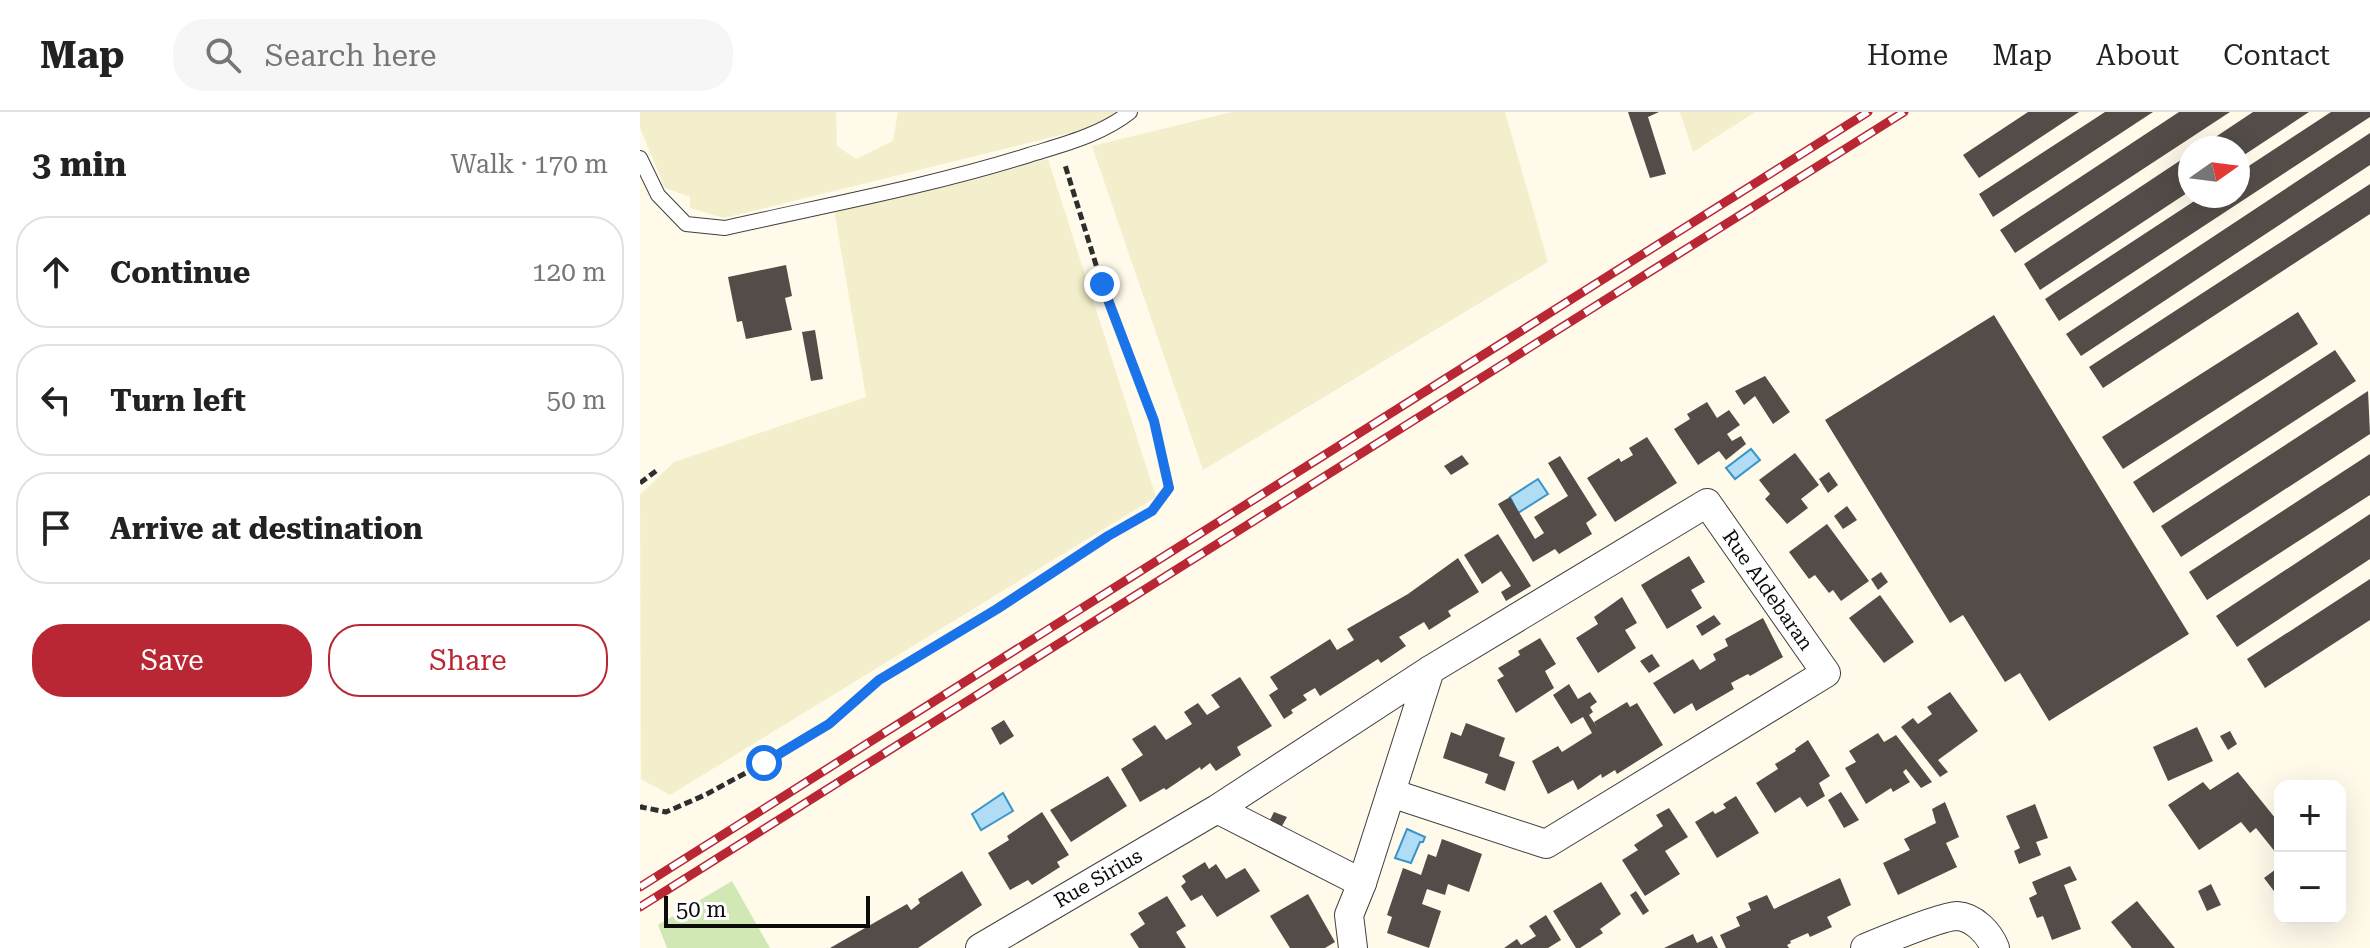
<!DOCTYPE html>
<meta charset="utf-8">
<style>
:root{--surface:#fff;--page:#f6f6f6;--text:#222;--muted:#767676;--line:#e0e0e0;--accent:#b82733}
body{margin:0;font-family:"Roboto Serif",serif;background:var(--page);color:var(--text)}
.controls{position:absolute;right:24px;bottom:24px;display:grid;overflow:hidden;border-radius:16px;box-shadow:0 8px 32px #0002}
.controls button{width:72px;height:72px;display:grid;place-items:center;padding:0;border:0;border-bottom:2px solid var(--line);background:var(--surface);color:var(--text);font:40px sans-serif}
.compass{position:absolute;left:1538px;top:24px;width:72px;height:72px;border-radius:50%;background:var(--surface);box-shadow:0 8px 32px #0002;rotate:76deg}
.scale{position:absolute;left:24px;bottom:20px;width:206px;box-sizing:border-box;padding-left:8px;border:4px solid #0c0c0c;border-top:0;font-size:22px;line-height:28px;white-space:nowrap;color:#0c0c0c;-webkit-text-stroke:6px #fff;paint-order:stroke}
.stop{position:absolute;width:24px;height:24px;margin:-18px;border:6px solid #1a73e8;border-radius:50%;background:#fff}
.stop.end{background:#1a73e8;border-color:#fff;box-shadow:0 2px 8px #0008}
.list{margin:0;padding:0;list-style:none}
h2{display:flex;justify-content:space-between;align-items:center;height:104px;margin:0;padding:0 32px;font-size:34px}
h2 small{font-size:26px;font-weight:400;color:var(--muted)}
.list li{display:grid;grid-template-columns:52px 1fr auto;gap:24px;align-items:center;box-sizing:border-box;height:112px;margin:0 16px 16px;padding:0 16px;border:2px solid var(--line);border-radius:32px}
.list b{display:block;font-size:30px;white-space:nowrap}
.list em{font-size:26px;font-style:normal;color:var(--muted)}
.actions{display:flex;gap:16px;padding:24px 32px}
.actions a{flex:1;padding:18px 0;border:2px solid var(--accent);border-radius:32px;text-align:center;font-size:28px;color:var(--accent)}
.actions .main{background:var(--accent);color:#fff}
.icon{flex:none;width:44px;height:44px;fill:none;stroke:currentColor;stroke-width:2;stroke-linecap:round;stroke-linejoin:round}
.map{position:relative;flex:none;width:1730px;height:836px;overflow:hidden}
header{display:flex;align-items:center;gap:48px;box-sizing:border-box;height:112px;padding:0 40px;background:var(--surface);border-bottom:2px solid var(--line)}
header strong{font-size:38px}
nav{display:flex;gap:44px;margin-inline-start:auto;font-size:28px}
.search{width:560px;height:72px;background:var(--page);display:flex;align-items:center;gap:20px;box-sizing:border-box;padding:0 28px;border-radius:32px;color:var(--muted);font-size:30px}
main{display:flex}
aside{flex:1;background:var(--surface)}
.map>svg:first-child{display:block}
.farmland{fill:#f3efcc}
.green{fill:#d1e8b5}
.water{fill:#b0ddf5;stroke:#3995ca;stroke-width:2}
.building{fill:#544c48}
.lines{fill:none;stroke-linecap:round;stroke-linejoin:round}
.service-casing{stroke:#3f3f3f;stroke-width:16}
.minor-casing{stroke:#3f3f3f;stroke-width:30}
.path{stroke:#2e2e2e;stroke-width:5;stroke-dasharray:8 4;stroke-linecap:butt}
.service{stroke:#fff;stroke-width:14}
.minor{stroke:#fff;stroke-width:28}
.rail-casing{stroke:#b82733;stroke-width:9}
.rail{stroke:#fff;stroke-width:6;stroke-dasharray:18;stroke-linecap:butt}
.route{stroke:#1a73e8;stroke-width:10}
.labels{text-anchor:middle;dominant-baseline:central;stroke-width:8;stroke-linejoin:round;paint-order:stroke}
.street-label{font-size:20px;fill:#0c0c0c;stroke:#fff}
</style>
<header>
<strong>Map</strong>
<div class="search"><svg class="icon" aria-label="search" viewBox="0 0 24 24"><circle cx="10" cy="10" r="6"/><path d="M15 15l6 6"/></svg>Search here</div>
<nav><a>Home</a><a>Map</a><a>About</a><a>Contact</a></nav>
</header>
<main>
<aside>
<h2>3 min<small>Walk · 170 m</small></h2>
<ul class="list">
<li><svg class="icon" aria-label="ahead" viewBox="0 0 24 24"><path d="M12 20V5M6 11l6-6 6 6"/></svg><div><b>Continue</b></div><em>120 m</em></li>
<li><svg class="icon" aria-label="left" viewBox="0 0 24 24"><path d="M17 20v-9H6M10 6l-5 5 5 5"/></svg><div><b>Turn left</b></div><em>50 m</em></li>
<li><svg class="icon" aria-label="arrive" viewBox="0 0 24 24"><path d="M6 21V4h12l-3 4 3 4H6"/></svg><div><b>Arrive at destination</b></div></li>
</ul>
<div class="actions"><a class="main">Save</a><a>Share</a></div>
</aside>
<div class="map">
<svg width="1730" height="836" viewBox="0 0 1730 836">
<rect width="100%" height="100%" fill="#fffaea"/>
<g class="farmland">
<path d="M0,0H196L197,34L216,47L253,29L258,0H479L453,15L84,106L50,96V85L25,76L0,16Z"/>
<path d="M592,0H865L908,150L563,358L452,34Z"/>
<path d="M1040,0H1115L1053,40Z"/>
<path d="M408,47L516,385L30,683L1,667L0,383L34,350L226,285L194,97Z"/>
</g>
<path class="green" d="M92,769L130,836H27L18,813Z"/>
<g class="water">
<path d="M1111,337L1120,348L1095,367L1086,356Z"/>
<path d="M898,367L908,382L878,401L870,385Z"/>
<path d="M363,681L373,699L341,718L332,702Z"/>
<path d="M767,717L785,725L783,730H780L771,751L755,746Z"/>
</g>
<g class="building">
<path d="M988,0H1019L1008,5L1026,62L1010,66Z"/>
<path d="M1388,0H1439L1339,66L1323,43Z"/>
<path d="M1465,0H1513L1353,105L1339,82Z"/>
<path d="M1539,0H1590L1375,141L1360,118Z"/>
<path d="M1613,0H1669L1598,47V36H1559Z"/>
<path d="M1691,0H1730V5L1419,209L1405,187L1562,84H1598V61Z"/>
<path d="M1730,21V53L1441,244L1426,222Z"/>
<path d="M1550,42V79L1400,178L1384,152Z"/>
<path d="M1730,72V102L1463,276L1449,255Z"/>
<path d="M146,153L152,184L145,186L152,218L106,227L102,209L97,210L88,165Z"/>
<path d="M1658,200L1678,232L1483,357L1462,325Z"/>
<path d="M1354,203L1549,522L1409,609L1380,561L1365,570L1323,503L1310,511L1185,308Z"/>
<path d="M175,218L183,267L171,269L162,220Z"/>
<path d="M1695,238L1716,269L1513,401L1493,370Z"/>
<path d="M1125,264L1150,300L1133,312L1115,284L1104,293L1095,279Z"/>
<path d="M1728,279L1730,322L1541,445L1521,414Z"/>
<path d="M1067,290L1077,306L1089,298L1100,313L1087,322L1092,329L1101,324L1106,332L1086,348L1079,339L1058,353L1034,317L1050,307L1047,302Z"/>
<path d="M1007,325L1037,371L975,410L947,366L979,346L981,350L993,343L989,336Z"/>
<path d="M1155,341L1179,373L1161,387L1168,396L1147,412L1125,387L1130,382L1119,368Z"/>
<path d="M1730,342V383L1567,488L1549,460Z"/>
<path d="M822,343L829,352L811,363L804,354Z"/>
<path d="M920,344L957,403L946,411L952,422L919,442L915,437L893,450L858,392L870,385L895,427L904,421L894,405L928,384L908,351Z"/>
<path d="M1189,360L1198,373L1188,381L1179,367Z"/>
<path d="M1207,394L1217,408L1203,417L1194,404Z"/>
<path d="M1730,402V447L1597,535L1576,504Z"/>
<path d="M1187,412L1229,469L1201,489L1193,478L1189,481L1175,463L1169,467L1149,440Z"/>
<path d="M858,422L891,474L866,489L861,480L871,474L861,459L842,472L824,443Z"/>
<path d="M1049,444L1065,470L1051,478L1062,496L1027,517L1001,473Z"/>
<path d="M818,446L839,480L808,499L811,504L789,518L784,510L759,525L766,534L741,551L738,547L680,584L675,576L663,583L667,588L651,598L653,601L644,607L629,583L638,577L630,565L690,527L697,538L714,528L707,517L768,482Z"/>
<path d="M1241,460L1248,470L1238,478L1231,467Z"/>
<path d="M1730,467V508L1625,576L1607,547Z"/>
<path d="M1240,483L1274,530L1244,551L1209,506Z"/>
<path d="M982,485L997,511L985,518L996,536L958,561L936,526L958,512L954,505Z"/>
<path d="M1074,503L1081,512L1062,524L1056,514Z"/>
<path d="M1123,506L1143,545L1110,564L1108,562L1091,571L1094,577L1056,599L1052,591L1034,602L1013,571L1053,547L1060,558L1076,548L1073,542L1088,534L1085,527Z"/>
<path d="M900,526L916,552L905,559L914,576L876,601L857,568L864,564L858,556L880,543L878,539Z"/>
<path d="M1012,542L1020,554L1009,561L1000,549Z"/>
<path d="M600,565L632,614L597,635L601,643L576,659L570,651L561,658L560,655L526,678L524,676L500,690L481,657L503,643L492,627L515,613L526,628L552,612L544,600L558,591L567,603L580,595L571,583Z"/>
<path d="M929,572L938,587L950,580L957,590L950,595L953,600L949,603L957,615L954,610L987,590L990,595L997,591L1023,633L977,662L975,658L962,666L961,662L938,678L933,668L908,682L892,649L918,634L922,640L952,621L943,605L931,612L913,583Z"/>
<path d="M1310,580L1338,619L1298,648L1308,660L1300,665L1261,615L1273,606L1278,612L1292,602L1287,595Z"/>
<path d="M364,608L374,624L360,633L351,616Z"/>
<path d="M826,611L865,626L859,644L875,650L865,679L845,671L848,662L803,646L811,620L821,624Z"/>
<path d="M1557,615L1573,649L1528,669L1513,635Z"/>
<path d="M1590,619L1597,632L1588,638L1580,624Z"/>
<path d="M1238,621L1244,630L1256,623L1292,670L1281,676L1266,657L1263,660L1270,670L1253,680L1251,676L1226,692L1205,656L1216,650L1209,639Z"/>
<path d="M1168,628L1190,664L1179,671L1185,684L1167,695L1160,685L1135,701L1116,671L1138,657L1135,652L1156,639L1155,637Z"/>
<path d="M1598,660L1640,712V746L1616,716L1610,721L1601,710L1559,738L1528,693L1563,670L1570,678Z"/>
<path d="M468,664L487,694L431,730L410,698Z"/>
<path d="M1201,680L1219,708L1204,716L1188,688Z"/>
<path d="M1096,684L1119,721L1077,746L1055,710L1073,699L1075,702L1086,696L1083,692Z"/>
<path d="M1305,690L1319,725L1306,731L1317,755L1258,783L1243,751L1270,738L1264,727L1296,711L1292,697Z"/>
<path d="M1395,692L1408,726L1396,730L1401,743L1379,752L1374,739L1380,736L1366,704Z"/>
<path d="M1029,696L1048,725L1025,739L1040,762L1005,784L982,748L998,738L994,733L1023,714L1016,703Z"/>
<path d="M402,700L429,743L417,750L420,755L392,773L388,768L370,778L348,741L369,728L367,724Z"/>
<path d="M634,700L647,705L642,714L630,708Z"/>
<path d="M802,727L842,742L829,780L808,772L805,783L787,777L782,792L801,799L789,836L747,821L752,805L747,803L763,756L781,763L788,742L796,745Z"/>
<path d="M565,750L569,757L576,752L586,767L605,756L620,779L577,805L562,783L551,789L541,774L546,770L542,764Z"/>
<path d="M1430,754L1437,768L1424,773L1441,817L1412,828L1403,804L1397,806L1389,786L1397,782L1392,770Z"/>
<path d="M1640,754V787L1624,766Z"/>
<path d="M322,759L342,793L278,836H190L267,792L271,798L280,791L278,787Z"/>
<path d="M1200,766L1211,793L1187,805L1192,815L1170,825L1168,821L1150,829L1151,831L1147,833L1149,836H1086L1080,823L1100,814L1096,805L1111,798L1108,791L1127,783L1134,797Z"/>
<path d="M961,770L981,802L960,817L963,821L940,836H936L913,799Z"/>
<path d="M1571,772L1581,793L1567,799L1558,779Z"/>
<path d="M996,779L1009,799L1003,803L990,783Z"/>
<path d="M668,782L695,830L685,836H650L630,804Z"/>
<path d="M527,784L546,814L536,820L546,836H499L490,822L505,812L498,801Z"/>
<path d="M1497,789L1535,836H1492L1471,810Z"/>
<path d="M906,803L921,828L908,836H864L877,827L881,833L896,824L889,814Z"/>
<path d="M1053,822L1057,831L1072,824L1078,836H1024Z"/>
</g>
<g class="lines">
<defs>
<path id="service" d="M0,46L18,83L46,112L85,116C187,93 290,74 389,43C424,32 461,23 490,0"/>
<g id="minor">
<path d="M751,681L906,732L1186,561L1067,391L790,558"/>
<path d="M340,836L577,697L790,558L722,771L577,697"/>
<path d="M713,836L709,803L722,771"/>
<path d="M1225,836C1242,829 1302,804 1317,804C1334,805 1349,821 1355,836"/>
</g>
</defs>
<use href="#service" class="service-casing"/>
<use href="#minor" class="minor-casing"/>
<g class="path">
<path d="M0,371L16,359"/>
<path d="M0,693L1,695L26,700L65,683L124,651L189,612L239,568L357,497L468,424L512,399L529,376L514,309L462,172L425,53"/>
</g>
<use href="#service" class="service"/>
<use href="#minor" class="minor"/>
<defs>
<g id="rail">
<path d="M0,775L1228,0"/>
<path d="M0,795L1264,0"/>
</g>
</defs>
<use href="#rail" class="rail-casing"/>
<use href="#rail" class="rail"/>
</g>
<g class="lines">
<path class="route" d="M124,651L189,612L239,568L357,497L468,424L512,399L529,376L514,309L462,172"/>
</g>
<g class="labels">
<g class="street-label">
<text transform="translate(1128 478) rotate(55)">Rue Aldebaran</text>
<text transform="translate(458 766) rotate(-30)">Rue Sirius</text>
</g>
</g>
</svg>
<div class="controls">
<button>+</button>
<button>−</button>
</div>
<svg class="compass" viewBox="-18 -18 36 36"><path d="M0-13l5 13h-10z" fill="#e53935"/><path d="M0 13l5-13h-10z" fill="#767676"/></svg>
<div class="scale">50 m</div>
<div class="stop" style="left:124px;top:651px"></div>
<div class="stop end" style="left:462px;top:172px"></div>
</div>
</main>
